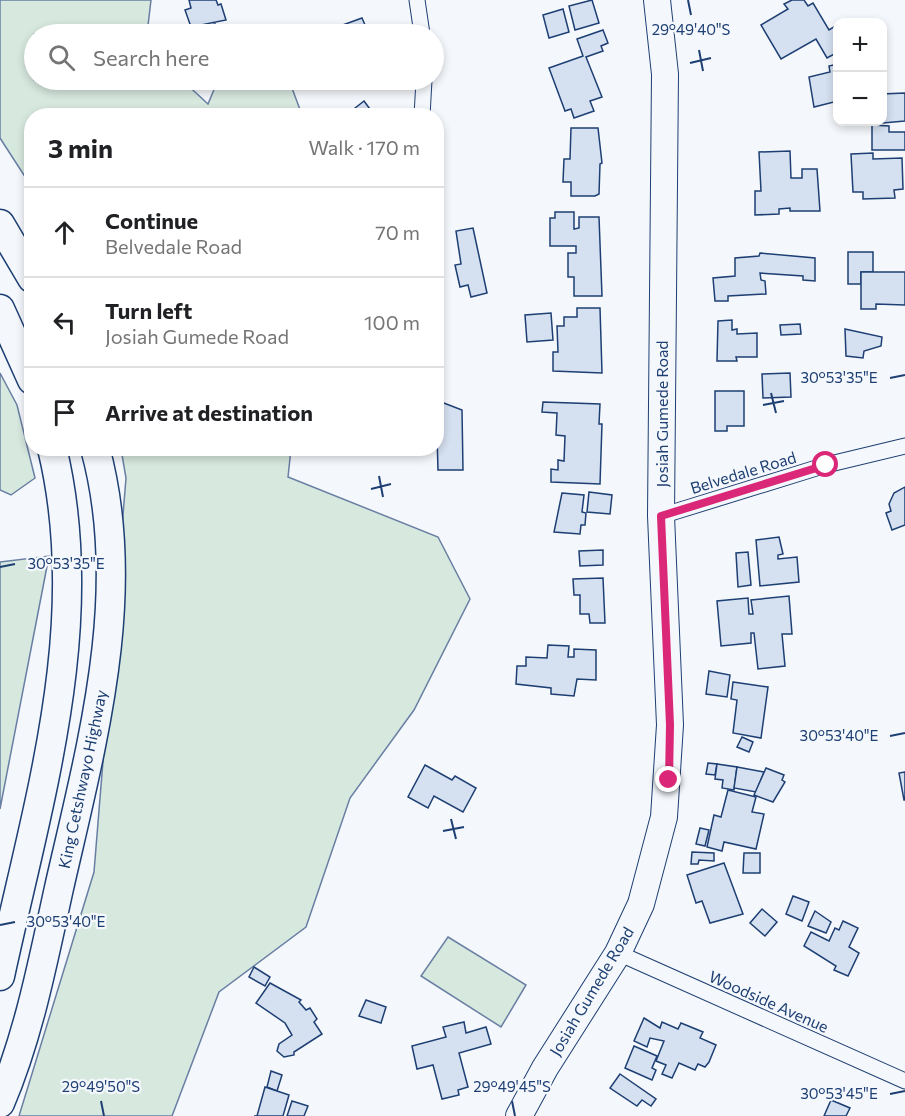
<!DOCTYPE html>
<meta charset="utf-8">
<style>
:root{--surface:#fff;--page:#f6f6f6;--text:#202124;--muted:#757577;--line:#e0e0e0}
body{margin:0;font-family:Commissioner,sans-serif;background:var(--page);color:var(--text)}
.controls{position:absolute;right:18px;top:18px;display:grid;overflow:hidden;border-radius:12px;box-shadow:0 3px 9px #0003}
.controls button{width:54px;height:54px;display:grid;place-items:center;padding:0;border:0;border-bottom:2px solid var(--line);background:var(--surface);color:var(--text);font:30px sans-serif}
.stop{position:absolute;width:18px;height:18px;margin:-14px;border:4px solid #db2777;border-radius:50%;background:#fff}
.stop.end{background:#db2777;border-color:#fff;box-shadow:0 2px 6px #0008}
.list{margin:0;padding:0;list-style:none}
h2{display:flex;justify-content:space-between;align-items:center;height:78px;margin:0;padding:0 24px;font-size:26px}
h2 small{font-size:20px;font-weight:400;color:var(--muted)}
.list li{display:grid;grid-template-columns:39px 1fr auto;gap:18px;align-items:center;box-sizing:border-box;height:90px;padding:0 24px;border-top:2px solid var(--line)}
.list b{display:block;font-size:22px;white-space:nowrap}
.list p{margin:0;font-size:20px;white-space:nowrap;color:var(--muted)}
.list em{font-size:20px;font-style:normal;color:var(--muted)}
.icon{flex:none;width:33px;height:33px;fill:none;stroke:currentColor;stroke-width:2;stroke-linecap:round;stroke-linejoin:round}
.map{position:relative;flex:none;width:905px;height:1116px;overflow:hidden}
.search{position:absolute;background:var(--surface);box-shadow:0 3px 9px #0003;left:24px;top:24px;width:420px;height:66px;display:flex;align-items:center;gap:15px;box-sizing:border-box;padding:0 21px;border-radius:33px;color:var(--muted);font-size:22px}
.panel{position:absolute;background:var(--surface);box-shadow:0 3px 9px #0003;left:24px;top:108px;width:420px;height:348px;border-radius:24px}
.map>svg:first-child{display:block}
.green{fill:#d7e8df;stroke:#687fa3;stroke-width:1.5}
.building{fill:#d5e0f0;stroke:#1d3f73;stroke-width:1.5}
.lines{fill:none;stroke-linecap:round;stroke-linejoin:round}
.street-casing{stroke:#1d3f73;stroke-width:17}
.primary-casing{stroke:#1d3f73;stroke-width:28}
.highway-casing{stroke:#1d3f73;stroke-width:31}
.street{stroke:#f4f7fb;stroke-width:15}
.primary{stroke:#f4f7fb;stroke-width:26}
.highway{stroke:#f4f7fb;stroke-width:28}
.route{stroke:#db2777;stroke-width:8}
.ticks{fill:none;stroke:#1d3f73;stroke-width:2}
.labels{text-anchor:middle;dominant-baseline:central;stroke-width:4.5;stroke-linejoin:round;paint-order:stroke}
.street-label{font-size:16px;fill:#1d3f73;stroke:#f4f7fb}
.ticks-label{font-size:15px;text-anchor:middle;fill:#1d3f73;stroke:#f4f7fb;stroke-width:4.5;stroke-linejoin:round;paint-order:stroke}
</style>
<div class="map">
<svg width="905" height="1116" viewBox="0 0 905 1116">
<rect width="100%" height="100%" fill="#f4f7fb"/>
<g class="green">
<path d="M0,0H151L147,34H34V80H182L208,104L218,80H289L302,115L32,116L31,186L0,138Z"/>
<path d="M0,373L17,405L35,478L11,495L0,490Z"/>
<path d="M121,449H291L288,477L438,537L470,599L414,710L350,798L306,927L219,992L172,1116H19L94,872L126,478Z"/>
<path d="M49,556L0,809V562Z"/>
<path d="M448,937L526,985L501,1027L421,976Z"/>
</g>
<g class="building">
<path d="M189,0H216L218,5L221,4L226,20L191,27L185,10L191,8Z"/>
<path d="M592,0L599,23L575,30L569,6Z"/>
<path d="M792,0H804L808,6L813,3L829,30L837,25L838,52L827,58L816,39L781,59L761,25L788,9L784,4Z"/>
<path d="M563,9L569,32L549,38L543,15Z"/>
<path d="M362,18L369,34H343L340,26Z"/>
<path d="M215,24L218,34H202L200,28Z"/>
<path d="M603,30L608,43L601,46L603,51L586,57L602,97L590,101L594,111L574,118L571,109L565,111L549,68L583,56L577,39Z"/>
<path d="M838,64V101L814,107L809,77L830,72L829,66Z"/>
<path d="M350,80H375L353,89Z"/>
<path d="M905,93V121L883,123L882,94Z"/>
<path d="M364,101L375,116H345Z"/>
<path d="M872,125L889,126V132H905V150H872Z"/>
<path d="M571,128H598L602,163L600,164L599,194L595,196H571V182H563L564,159H570Z"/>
<path d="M790,151L791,178H802V169H817L820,211H790V208L779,209V214L755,215V191H761L759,152Z"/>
<path d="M873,153V159L902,158L903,189L894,190L895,198L863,199V192H853L851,154Z"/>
<path d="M555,212H574V229L579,228V217H599L602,296H574V277H568V253H576V246H550V218H555Z"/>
<path d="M473,228L487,293L471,297L468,285L460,287L455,265L461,264L456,231Z"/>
<path d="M848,252H873V272H861V284H848Z"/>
<path d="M760,253L815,258V281L803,280V276L760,273L761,280L765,281L766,294L728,296V301H715L713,278L735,276V258L759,256Z"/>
<path d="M861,272H905V305L876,304V309H861Z"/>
<path d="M577,308H600L602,373L553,371V352H558L557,326H564V317H577Z"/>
<path d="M551,313L553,340L527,342L525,315Z"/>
<path d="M732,320V330L737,329V334L757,333V357H736L737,361H717L718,321Z"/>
<path d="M800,324L801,334L781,335L780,325Z"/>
<path d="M845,329L882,337L881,346L864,351L863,358L846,356Z"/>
<path d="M790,373L791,397L763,398L762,374Z"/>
<path d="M715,391H744V426H727V431H715Z"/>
<path d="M436,400L462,410L463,470H438Z"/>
<path d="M543,402L600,404L599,424H602L600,484L551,482V469L558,470V460L564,461L565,436L556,435L557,413L542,412Z"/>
<path d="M905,487V525L892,530L886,513L891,511L889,504L894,493Z"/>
<path d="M589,492L612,495L610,514L587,512Z"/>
<path d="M562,493L584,495L582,512L586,513L585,525H581L580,534L554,532Z"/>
<path d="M779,537L783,554L778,555V559L797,557L799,582L760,586L756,540Z"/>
<path d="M603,550V565L580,566L579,551Z"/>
<path d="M748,552L751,585L738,587L736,553Z"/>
<path d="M603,578L605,623H590L589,614H580V595H574L573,579Z"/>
<path d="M789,596L792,634H782L785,666L758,669L754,633H751V643L721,646L717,601L748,598L749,614H753L751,600Z"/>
<path d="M548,645L569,646L568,657H574V649L596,650V680L577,679L574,696L551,694V688L516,684L517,666H526V657L547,658Z"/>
<path d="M709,671L730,675L727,697L706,694Z"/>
<path d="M733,682L768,687L761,738L733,733L737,700L731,699Z"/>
<path d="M742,737L753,742L749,752L737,747Z"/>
<path d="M708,763L717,764L715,775L706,774Z"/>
<path d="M717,764L737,767L734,790L722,788L723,780L715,779Z"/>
<path d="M425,765L452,780L455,776L476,788L463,812L434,796L428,808L408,797Z"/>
<path d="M737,767L764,772L756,792L734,788Z"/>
<path d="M766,768L784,775L782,780L785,782L773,802L754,795Z"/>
<path d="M905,772V800H904L899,773Z"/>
<path d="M728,790L756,797L752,812L764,814L756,849L724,842L722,851L707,847L714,815L721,817Z"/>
<path d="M700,828L709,830L705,846L696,844Z"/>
<path d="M692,852L714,853V861L699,860L698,864H691Z"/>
<path d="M744,853H760V873H743Z"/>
<path d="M724,863L743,914L710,923L702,901L696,903L687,875Z"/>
<path d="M793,896L809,902L802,921L786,914Z"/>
<path d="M762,909L777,922L765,936L750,923Z"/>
<path d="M815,911L831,922L826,933L808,926Z"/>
<path d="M843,921L858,928L849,947L859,953L848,976L834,970L836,966L804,946L811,932L829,941L835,928L839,930Z"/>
<path d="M254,967L270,977L265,986L249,977Z"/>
<path d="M270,983L301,1000L299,1002L306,1010L310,1008L317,1019L314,1022L322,1034L294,1052V1055L284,1057L277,1051L279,1044L292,1035L285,1023L256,1003Z"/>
<path d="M366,1000L386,1007L381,1023L359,1016Z"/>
<path d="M644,1018L660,1028L662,1022L678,1029L681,1023L703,1032L700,1038L716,1045L709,1062L705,1067L698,1064L695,1070L679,1063L672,1078L662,1074L666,1065L656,1061L664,1041L650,1038L647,1047L634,1041Z"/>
<path d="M464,1022L466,1033L486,1027L491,1044L459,1053L468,1087L458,1090L459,1095L442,1099L433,1065L417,1069L412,1046L446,1037L443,1027Z"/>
<path d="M634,1046L657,1056L652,1068L656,1070L652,1080L625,1068Z"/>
<path d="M271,1071L282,1075L277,1091L267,1087Z"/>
<path d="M620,1074L656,1099L651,1106L642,1100L637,1106L610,1088Z"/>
<path d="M265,1087L289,1095L283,1116H254H257Z"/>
<path d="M831,1100L850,1108L846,1116H824Z"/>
<path d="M292,1101L308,1106L304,1116H287Z"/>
</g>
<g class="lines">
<defs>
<g id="street">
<path d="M417,0L422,34"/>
<path d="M422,116L424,80"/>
<path d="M661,516L826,465L905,446"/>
<path d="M618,953L905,1081"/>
</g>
<path id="primary" d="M519,1116L545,1068L618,953L641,904L664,817L670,725L661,516L665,74L657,0"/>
<g id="highway">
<path d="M0,224L32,278"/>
<path d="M0,309L32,380"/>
<path d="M0,976C37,804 95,625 52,448"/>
<path d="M0,1103C29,1035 43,961 59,888C91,747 135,593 95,448"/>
</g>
</defs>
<use href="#street" class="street-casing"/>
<use href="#primary" class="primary-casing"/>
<use href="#highway" class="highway-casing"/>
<use href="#street" class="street"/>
<use href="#primary" class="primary"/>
<use href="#highway" class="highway"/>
</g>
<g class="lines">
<path class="route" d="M669,780L670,725L661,516L826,465"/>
</g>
<path class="ticks" d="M688,0L691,15M699,50L703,71M690,63L711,58M890,378L905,375M771,393L776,413M763,405L784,401M379,476L383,497M371,489L391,484M0,567L15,564M890,736L905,733M451,819L456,839M443,831L464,827M0,925L15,922M890,1094L905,1091M101,1101L104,1116M512,1101L515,1116"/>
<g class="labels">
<g class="street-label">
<text transform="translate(661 414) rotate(-90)">Josiah Gumede Road</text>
<text transform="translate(743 472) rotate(-17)">Belvedale Road</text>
<text transform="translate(82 779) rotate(-78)">King Cetshwayo Highway</text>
<text transform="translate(591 991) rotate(-59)">Josiah Gumede Road</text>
<text transform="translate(769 1001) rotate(24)">Woodside Avenue</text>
</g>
</g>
<g class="ticks-label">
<text x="691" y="35">29°49'40"S</text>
<text x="839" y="383">30°53'35"E</text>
<text x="66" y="569">30°53'35"E</text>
<text x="839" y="741">30°53'40"E</text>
<text x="66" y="927">30°53'40"E</text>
<text x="101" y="1092">29°49'50"S</text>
<text x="512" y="1092">29°49'45"S</text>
<text x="839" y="1099">30°53'45"E</text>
</g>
</svg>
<div class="controls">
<button>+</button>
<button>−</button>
</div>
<div class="stop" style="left:826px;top:465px"></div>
<div class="stop end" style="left:669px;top:780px"></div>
<div class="search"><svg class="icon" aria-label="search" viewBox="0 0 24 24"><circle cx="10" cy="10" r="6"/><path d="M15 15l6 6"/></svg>Search here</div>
<section class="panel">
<h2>3 min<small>Walk · 170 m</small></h2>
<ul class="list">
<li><svg class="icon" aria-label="ahead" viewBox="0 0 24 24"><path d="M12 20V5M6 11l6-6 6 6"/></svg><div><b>Continue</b><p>Belvedale Road</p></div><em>70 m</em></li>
<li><svg class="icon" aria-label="left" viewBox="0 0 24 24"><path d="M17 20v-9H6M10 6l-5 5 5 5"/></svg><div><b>Turn left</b><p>Josiah Gumede Road</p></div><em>100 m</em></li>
<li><svg class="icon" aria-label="arrive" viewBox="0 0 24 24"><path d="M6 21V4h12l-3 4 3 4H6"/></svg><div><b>Arrive at destination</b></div></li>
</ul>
</section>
</div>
